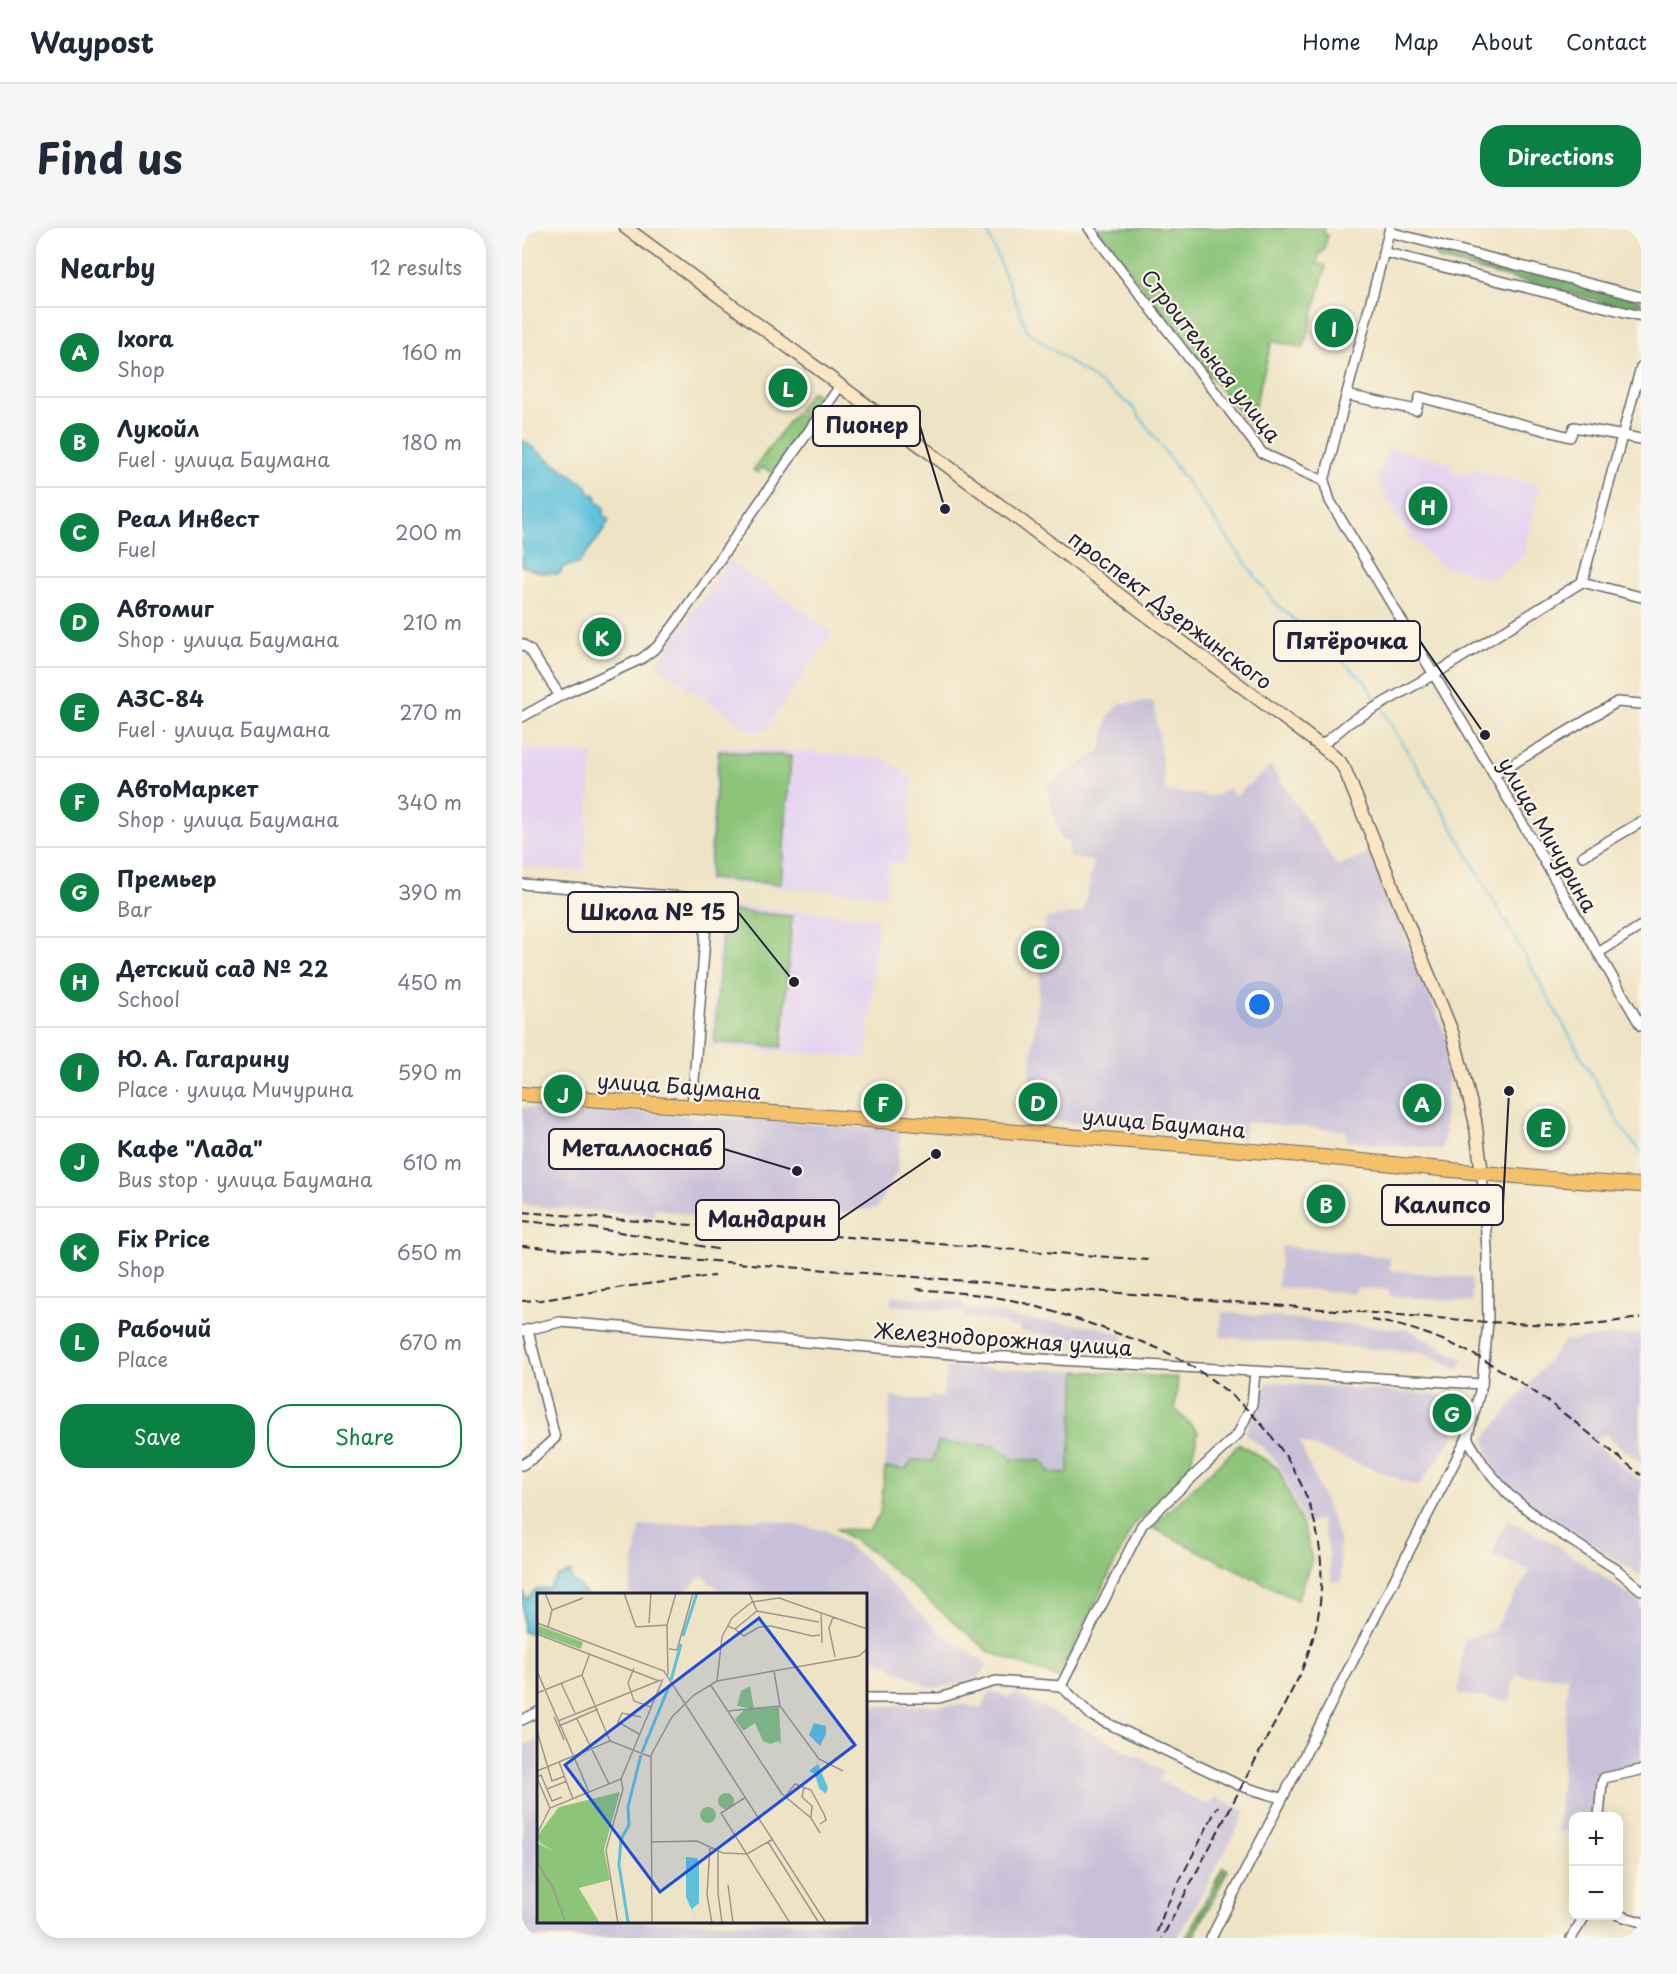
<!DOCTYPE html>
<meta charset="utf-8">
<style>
:root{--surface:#fff;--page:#f6f6f7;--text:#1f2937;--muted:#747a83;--line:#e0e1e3;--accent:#0b8043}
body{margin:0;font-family:"Playpen Sans",sans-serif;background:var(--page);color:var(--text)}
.controls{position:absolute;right:18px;bottom:18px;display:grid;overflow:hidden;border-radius:12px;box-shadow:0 3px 15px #0003}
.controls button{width:54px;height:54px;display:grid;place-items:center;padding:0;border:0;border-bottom:2px solid var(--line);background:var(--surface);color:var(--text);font:30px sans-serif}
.you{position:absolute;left:738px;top:777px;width:21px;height:21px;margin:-15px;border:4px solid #fff;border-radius:50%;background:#1a73e8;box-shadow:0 0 0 9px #1a73e833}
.badge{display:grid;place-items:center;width:39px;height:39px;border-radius:50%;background:var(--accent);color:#fff;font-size:20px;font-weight:700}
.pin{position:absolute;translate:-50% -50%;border:3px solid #fff;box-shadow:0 2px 6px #0006}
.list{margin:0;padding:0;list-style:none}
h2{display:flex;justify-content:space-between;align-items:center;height:78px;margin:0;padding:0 24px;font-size:26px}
h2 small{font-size:20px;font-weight:400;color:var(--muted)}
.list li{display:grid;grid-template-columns:39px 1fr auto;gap:18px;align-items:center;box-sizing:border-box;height:90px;padding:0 24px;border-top:2px solid var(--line)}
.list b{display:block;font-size:22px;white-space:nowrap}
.list p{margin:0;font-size:20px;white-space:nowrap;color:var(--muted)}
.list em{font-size:20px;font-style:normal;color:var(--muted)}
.actions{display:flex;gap:12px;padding:18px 24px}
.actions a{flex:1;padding:14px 0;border:2px solid var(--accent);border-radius:24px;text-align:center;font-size:21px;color:var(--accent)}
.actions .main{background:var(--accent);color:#fff}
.map{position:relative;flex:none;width:1119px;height:1710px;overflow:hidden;border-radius:24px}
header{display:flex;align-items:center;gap:36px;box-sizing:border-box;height:84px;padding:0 30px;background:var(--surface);border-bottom:2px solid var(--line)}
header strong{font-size:28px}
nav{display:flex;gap:33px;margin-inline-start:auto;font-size:21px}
.intro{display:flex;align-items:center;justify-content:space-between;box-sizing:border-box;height:144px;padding:0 36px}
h1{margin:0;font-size:42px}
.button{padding:15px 27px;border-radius:24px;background:var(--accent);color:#fff;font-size:21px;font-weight:700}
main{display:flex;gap:36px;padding:0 36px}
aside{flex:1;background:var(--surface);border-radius:24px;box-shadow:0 3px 15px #0003}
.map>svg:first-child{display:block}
.built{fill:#e5d3f0}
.industrial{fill:#c7c0d8}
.green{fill:#8cc579;stroke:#57745a;stroke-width:1.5}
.forest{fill:#71aa69;stroke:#4a6652;stroke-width:1.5}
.water{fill:#5ec1dc;stroke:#40728c;stroke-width:1.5}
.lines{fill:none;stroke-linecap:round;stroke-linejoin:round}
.stream{stroke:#5ec1dc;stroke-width:2}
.street-casing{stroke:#69666b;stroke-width:12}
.secondary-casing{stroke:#69666b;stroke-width:15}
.primary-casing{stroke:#69666b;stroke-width:16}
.street{stroke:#fff;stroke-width:9}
.secondary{stroke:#fbe6c4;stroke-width:12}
.primary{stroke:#f4c16b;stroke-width:14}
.rail{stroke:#22223b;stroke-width:2;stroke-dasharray:9 4.5;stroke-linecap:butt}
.labels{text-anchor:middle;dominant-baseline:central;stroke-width:4.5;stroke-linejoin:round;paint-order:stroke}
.street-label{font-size:21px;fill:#22223b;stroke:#fcf5e5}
.inset-river{fill:none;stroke:#5ec1dc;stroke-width:3}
.inset-road{fill:none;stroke:#9c968e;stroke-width:1.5}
.view{fill:#1d4ed8;fill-opacity:0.15;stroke:#1d4ed8;stroke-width:3}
.inset-edge{fill:none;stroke:#22223b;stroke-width:3}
.leader{fill:none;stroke:#22223b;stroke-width:2}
.callout-dot{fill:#22223b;stroke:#fcf5e5;stroke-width:2}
.callout{fill:#fcf5e5;stroke:#22223b;stroke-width:2}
.callout-label{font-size:22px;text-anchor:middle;font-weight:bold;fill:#22223b}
</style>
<header>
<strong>Waypost</strong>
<nav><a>Home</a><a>Map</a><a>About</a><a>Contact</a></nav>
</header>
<div class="intro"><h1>Find us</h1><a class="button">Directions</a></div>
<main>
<aside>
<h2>Nearby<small>12 results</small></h2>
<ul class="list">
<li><span class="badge">A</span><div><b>Ixora</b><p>Shop</p></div><em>160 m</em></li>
<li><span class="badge">B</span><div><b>Лукойл</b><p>Fuel · улица Баумана</p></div><em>180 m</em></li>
<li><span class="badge">C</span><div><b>Реал Инвест</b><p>Fuel</p></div><em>200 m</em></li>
<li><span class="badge">D</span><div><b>Автомиг</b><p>Shop · улица Баумана</p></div><em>210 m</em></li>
<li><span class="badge">E</span><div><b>АЗС-84</b><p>Fuel · улица Баумана</p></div><em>270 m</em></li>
<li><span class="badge">F</span><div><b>АвтоМаркет</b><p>Shop · улица Баумана</p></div><em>340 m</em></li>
<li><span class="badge">G</span><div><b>Премьер</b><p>Bar</p></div><em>390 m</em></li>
<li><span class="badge">H</span><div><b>Детский сад № 22</b><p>School</p></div><em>450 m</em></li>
<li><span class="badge">I</span><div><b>Ю. А. Гагарину</b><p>Place · улица Мичурина</p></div><em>590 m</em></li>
<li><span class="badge">J</span><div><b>Кафе &quot;Лада&quot;</b><p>Bus stop · улица Баумана</p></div><em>610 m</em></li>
<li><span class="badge">K</span><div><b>Fix Price</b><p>Shop</p></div><em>650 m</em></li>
<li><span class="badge">L</span><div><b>Рабочий</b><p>Place</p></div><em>670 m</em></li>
</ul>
<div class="actions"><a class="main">Save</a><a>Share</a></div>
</aside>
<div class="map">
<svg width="1119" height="1710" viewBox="0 0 1119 1710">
<rect width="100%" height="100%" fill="#fcf5e5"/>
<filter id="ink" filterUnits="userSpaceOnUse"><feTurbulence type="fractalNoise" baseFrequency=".0167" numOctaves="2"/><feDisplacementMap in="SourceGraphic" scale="12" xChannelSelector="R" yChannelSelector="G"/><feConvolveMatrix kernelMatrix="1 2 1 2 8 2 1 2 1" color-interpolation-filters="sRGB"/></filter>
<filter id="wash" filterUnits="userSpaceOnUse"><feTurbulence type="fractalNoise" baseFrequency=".008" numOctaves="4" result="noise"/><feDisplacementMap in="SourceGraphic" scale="24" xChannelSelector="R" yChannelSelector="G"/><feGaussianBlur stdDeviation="1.35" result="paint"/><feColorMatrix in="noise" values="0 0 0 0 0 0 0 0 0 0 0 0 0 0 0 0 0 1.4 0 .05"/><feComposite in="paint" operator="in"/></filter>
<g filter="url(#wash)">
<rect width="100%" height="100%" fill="#eee4c5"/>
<g class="built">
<path d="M867,220L932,236L930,243L948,247L950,241L1018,258L1001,329L969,351L917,337L885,304L855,253Z"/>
<path d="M207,332L311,404L243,502L230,504L134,437Z"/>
<path d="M195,517L362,530L391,550L384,636L367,635L364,667L184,654Z"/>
<path d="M0,521L71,526L62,643L0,638Z"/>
<path d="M199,677L356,689L345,830L188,819Z"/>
</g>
<g class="industrial">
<path d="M632,474L644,563L694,568L706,560L713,568L749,538L815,638L850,625L927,816L921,921L824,913L825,903L724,894L721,911L503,890L524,691L561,684L572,634L546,629L547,615L538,611L525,558L580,521L586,488L599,475Z"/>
<path d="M0,879L38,882L98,883L379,902L375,943L355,980L240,995L181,990L133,980L131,987L0,977Z"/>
<path d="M760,1018L868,1029V1042L950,1050V1074L867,1068V1062L834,1060L833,1065L755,1059Z"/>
<path d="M369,1067L443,1074V1081L472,1083L498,1091L577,1099L600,1107V1115L555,1107V1110L498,1104L497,1099L485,1098V1095L441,1089L442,1084L369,1077Z"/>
<path d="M700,1084L887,1102L942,1132L936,1142L903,1125L698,1109Z"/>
<path d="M1119,1105V1235L1082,1206L1070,1214L1119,1253V1348L997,1267L969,1236L963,1210L1042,1113Z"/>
<path d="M425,1139L555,1143L547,1245L528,1244L520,1233L490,1231L474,1218L416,1214L411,1233L384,1241L363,1240L369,1169L407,1172L409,1168L421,1169Z"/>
<path d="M745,1154L940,1169L929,1213L896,1258L777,1213L816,1305L820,1353L809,1354L807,1324L799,1291L783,1296L758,1239L745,1223L723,1206Z"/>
<path d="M245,1291L306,1303L343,1331L417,1404L465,1436L456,1452L410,1460L344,1426V1366H204L180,1348L160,1366H107L118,1298Z"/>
<path d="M987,1292L1033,1316L1119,1375V1536L1078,1544L1074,1550L1072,1588H1052L1051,1603H1036L1046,1449L993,1448L988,1473L936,1466L942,1411L971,1403L1008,1343L970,1327L976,1310Z"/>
<path d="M467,1465H477L486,1470L493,1465L642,1542L637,1552L686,1577L695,1569L724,1584L656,1710H0V1519L16,1510V1694H344V1478L445,1477L459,1481Z"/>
</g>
<g class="green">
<path d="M575,0H803L802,6L806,7L801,24H798L795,35L804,38L782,120L750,113L728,196L719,187Z"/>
<path d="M290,163L302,172L288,192L275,183Z"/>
<path d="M273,185L286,194L250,245L240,239L236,245L231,242Z"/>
<path d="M197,523L269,528L259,656L187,651Z"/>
<path d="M202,682L270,688L260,819L192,814Z"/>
<path d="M555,1143L656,1150L653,1181L676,1204L666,1246L611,1298L536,1450L466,1423L352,1326L315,1301L347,1302L358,1286L363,1240L384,1241L391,1232L411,1233L416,1214L474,1218L490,1231L520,1233L528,1244L546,1245Z"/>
<path d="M718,1216L756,1240L783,1303L790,1331L775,1372L631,1300L639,1290Z"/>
</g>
<g class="forest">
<path d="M902,16L1119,72V84L918,32Z"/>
<path d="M701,1639L706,1642L671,1710H664Z"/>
</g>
<g class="water">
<path d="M0,212L65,258L67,265L74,267L75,274L82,279V288L87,292L83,301L56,336L41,339L38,346L20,345L0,338Z"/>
<path d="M49,1344L50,1353L57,1357L64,1366H16V1406L1,1404L0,1363L5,1371C12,1363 15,1358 26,1361L35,1349Z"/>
</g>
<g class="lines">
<g class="stream">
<path d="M464,0L506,104L610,178L752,374L843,453L854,472"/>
<path d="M861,483L924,588L1099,899L1119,924"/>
</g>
</g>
</g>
<g filter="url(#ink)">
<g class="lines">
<defs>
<g id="street">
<path d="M567,0L740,225L802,253"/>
<path d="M868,0L802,253L808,273L972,547L1119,798"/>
<path d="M867,4L1119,69"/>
<path d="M861,24L1119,88"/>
<path d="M825,167L894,182L898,169L1048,209L1052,199L1119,211"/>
<path d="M1060,354L1119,139"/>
<path d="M0,416L8,422L38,468"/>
<path d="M0,489L38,468L119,431L135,419L153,396L318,158"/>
<path d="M799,518L828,494L921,441L1060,354L1119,369"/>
<path d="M972,547L1095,474L1119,476"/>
<path d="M1061,628L1119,594"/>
<path d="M0,656L186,671L170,879"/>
<path d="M1076,725L1119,698"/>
<path d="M0,1103L38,1094L431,1126L960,1156"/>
<path d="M945,1210L963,1239L986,1266L1025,1297L1094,1341L1119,1362"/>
<path d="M0,1237L11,1230L33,1210L6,1102"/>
<path d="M539,1458L570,1488L719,1558L759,1570"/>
<path d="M344,1470H417L474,1453L539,1458L620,1297L716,1206L730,1176L733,1144"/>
<path d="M0,1492L16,1484"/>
<path d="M1077,1588L1080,1555L1082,1550L1119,1542"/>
<path d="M1096,1687L1119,1694"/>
<path d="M689,1710L945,1210L960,1156L966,1094L965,1021L960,946"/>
<path d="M1049,1710L1063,1688"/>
</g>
<path id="secondary" d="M104,0L295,140L799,518L818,534L823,542L930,804L953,892L960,946"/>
<path id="primary" d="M0,866C248,884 495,903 743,924C868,934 993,951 1119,957"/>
</defs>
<use href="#street" class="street-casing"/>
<use href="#secondary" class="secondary-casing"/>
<use href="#primary" class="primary-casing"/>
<use href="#street" class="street"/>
<use href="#secondary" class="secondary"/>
<use href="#primary" class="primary"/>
<g class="rail">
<path d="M0,984L626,1032"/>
<path d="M0,993C67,998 133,1009 199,1022"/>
<path d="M0,1018L966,1094L1056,1098L1119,1090"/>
<path d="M394,1061C428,1064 464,1066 498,1074C532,1083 564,1094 597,1106C615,1112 635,1119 652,1128C747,1180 813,1269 797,1382C794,1405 786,1426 778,1447L640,1710"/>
<path d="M0,1073L20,1072L101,1059L192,1048"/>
<path d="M849,1092C954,1107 1039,1183 1119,1247"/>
<path d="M635,1704L644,1679L696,1578"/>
</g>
</g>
</g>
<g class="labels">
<g class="street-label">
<text transform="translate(690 127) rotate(52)">Строительная улица</text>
<text transform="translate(649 381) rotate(37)">проспект Дзержинского</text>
<text transform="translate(1027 606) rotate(60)">улица Мичурина</text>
<text transform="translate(157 857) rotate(4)">улица Баумана</text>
<text transform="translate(642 894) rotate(5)">улица Баумана</text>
<text transform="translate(481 1110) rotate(4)">Железнодорожная улица</text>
</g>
</g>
<g transform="translate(15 1365)">
<rect width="330" height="330" fill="#eee4c5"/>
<path d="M0,32L46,49L44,56L0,40ZM213,93L217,116L200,113L204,98ZM242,114L244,152L242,148L233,151L226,148L218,130L206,138L198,126L208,116ZM83,199L67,257L73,287L42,295L63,330H0V250L17,258L3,250L0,243L22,214ZM181 208a8 8 0 1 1 16 0a8 8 0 1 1-16 0ZM163 222a8 8 0 1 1 16 0a8 8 0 1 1-16 0Z" fill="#8cc579"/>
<path d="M277,130L289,133V141L283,153L272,142ZM281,171L291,195L289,201L282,195L278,181L272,178ZM149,264L160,265L162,270V310L155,316L161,330L149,304Z" fill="#5ec1dc"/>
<path class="inset-river" d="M146,43L160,0M134,87L144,51M105,159L133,91M91,329L82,272L84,246L92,232L91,214L104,162"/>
<path class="inset-road" d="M8,0L15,17L11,34M87,0L99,34L130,32M212,0L220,18M15,17L46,5M284,19L285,50M296,24L292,35L298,64M0,30L127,78L289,330M112,30L114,0M190,33L198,36L220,18L282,29M198,36L207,43L222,34L234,33L275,43L283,42M0,41L122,88M132,56L140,57L156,0M97,75L91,90L97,108L114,114M0,78L52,199M237,78L243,113M45,82L73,148L114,164M131,82L130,32L139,0M180,88L185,44L195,25L215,9L242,5L330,36M24,90L38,120M173,91L245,201L274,225L283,240M0,100L45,82L53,60M191,118L243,113L282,166L306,178M17,124L27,147M40,126L72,191M21,128L124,87M22,133L61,116M0,138L15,188L28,183M102,141L81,129L85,120L104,124M22,169L36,206M0,178L73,148M0,184L4,182L15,208L25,204M0,185L13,215M267,194L265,204L275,213L274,224M10,196L30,188M209,204L184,220L253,330M248,204L258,191L274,197L287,221L289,227L283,231M0,241L13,215L84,186L126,86M114,249L160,248L186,260L210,261L236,246M231,249L282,330M173,254L170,302L175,330M181,258V300L185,330M0,269L16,295L29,330M191,292L196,330M81,330L69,257L86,196L84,186M115,330L114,162L135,124L157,102L180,88L322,63L330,56"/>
<path class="view" d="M222,25L318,152L123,299L28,172Z"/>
<rect width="330" height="330" class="inset-edge"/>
</g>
<path class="leader" d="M423 281L398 198M963 507L898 413M272 754L216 684M275 943L202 921M987 863L981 977M414 926L317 992"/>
<g class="callout-dot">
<circle cx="423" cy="281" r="6"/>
<circle cx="963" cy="507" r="6"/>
<circle cx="272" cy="754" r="6"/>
<circle cx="275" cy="943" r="6"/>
<circle cx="987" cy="863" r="6"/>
<circle cx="414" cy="926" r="6"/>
</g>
<g class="callout">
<rect x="291" y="178" width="107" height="40" rx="6"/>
<rect x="752" y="393" width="146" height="40" rx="6"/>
<rect x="46" y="664" width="170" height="40" rx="6"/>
<rect x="27" y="901" width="175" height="40" rx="6"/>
<rect x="860" y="957" width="121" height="40" rx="6"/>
<rect x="174" y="972" width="143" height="40" rx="6"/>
</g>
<g class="callout-label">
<text x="345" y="205">Пионер</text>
<text x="825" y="421">Пятёрочка</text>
<text x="131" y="692">Школа № 15</text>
<text x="115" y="928">Металлоснаб</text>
<text x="920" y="985">Калипсо</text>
<text x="245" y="999">Мандарин</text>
</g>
</svg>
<div class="controls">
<button>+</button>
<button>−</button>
</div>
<div class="you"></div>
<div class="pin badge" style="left:900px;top:875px">A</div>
<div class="pin badge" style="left:804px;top:976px">B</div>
<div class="pin badge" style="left:518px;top:722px">C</div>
<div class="pin badge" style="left:516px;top:874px">D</div>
<div class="pin badge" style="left:1024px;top:900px">E</div>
<div class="pin badge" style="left:361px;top:875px">F</div>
<div class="pin badge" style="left:930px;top:1185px">G</div>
<div class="pin badge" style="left:906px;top:278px">H</div>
<div class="pin badge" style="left:812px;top:100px">I</div>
<div class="pin badge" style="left:41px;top:866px">J</div>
<div class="pin badge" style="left:80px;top:409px">K</div>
<div class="pin badge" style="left:266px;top:160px">L</div>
</div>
</main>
